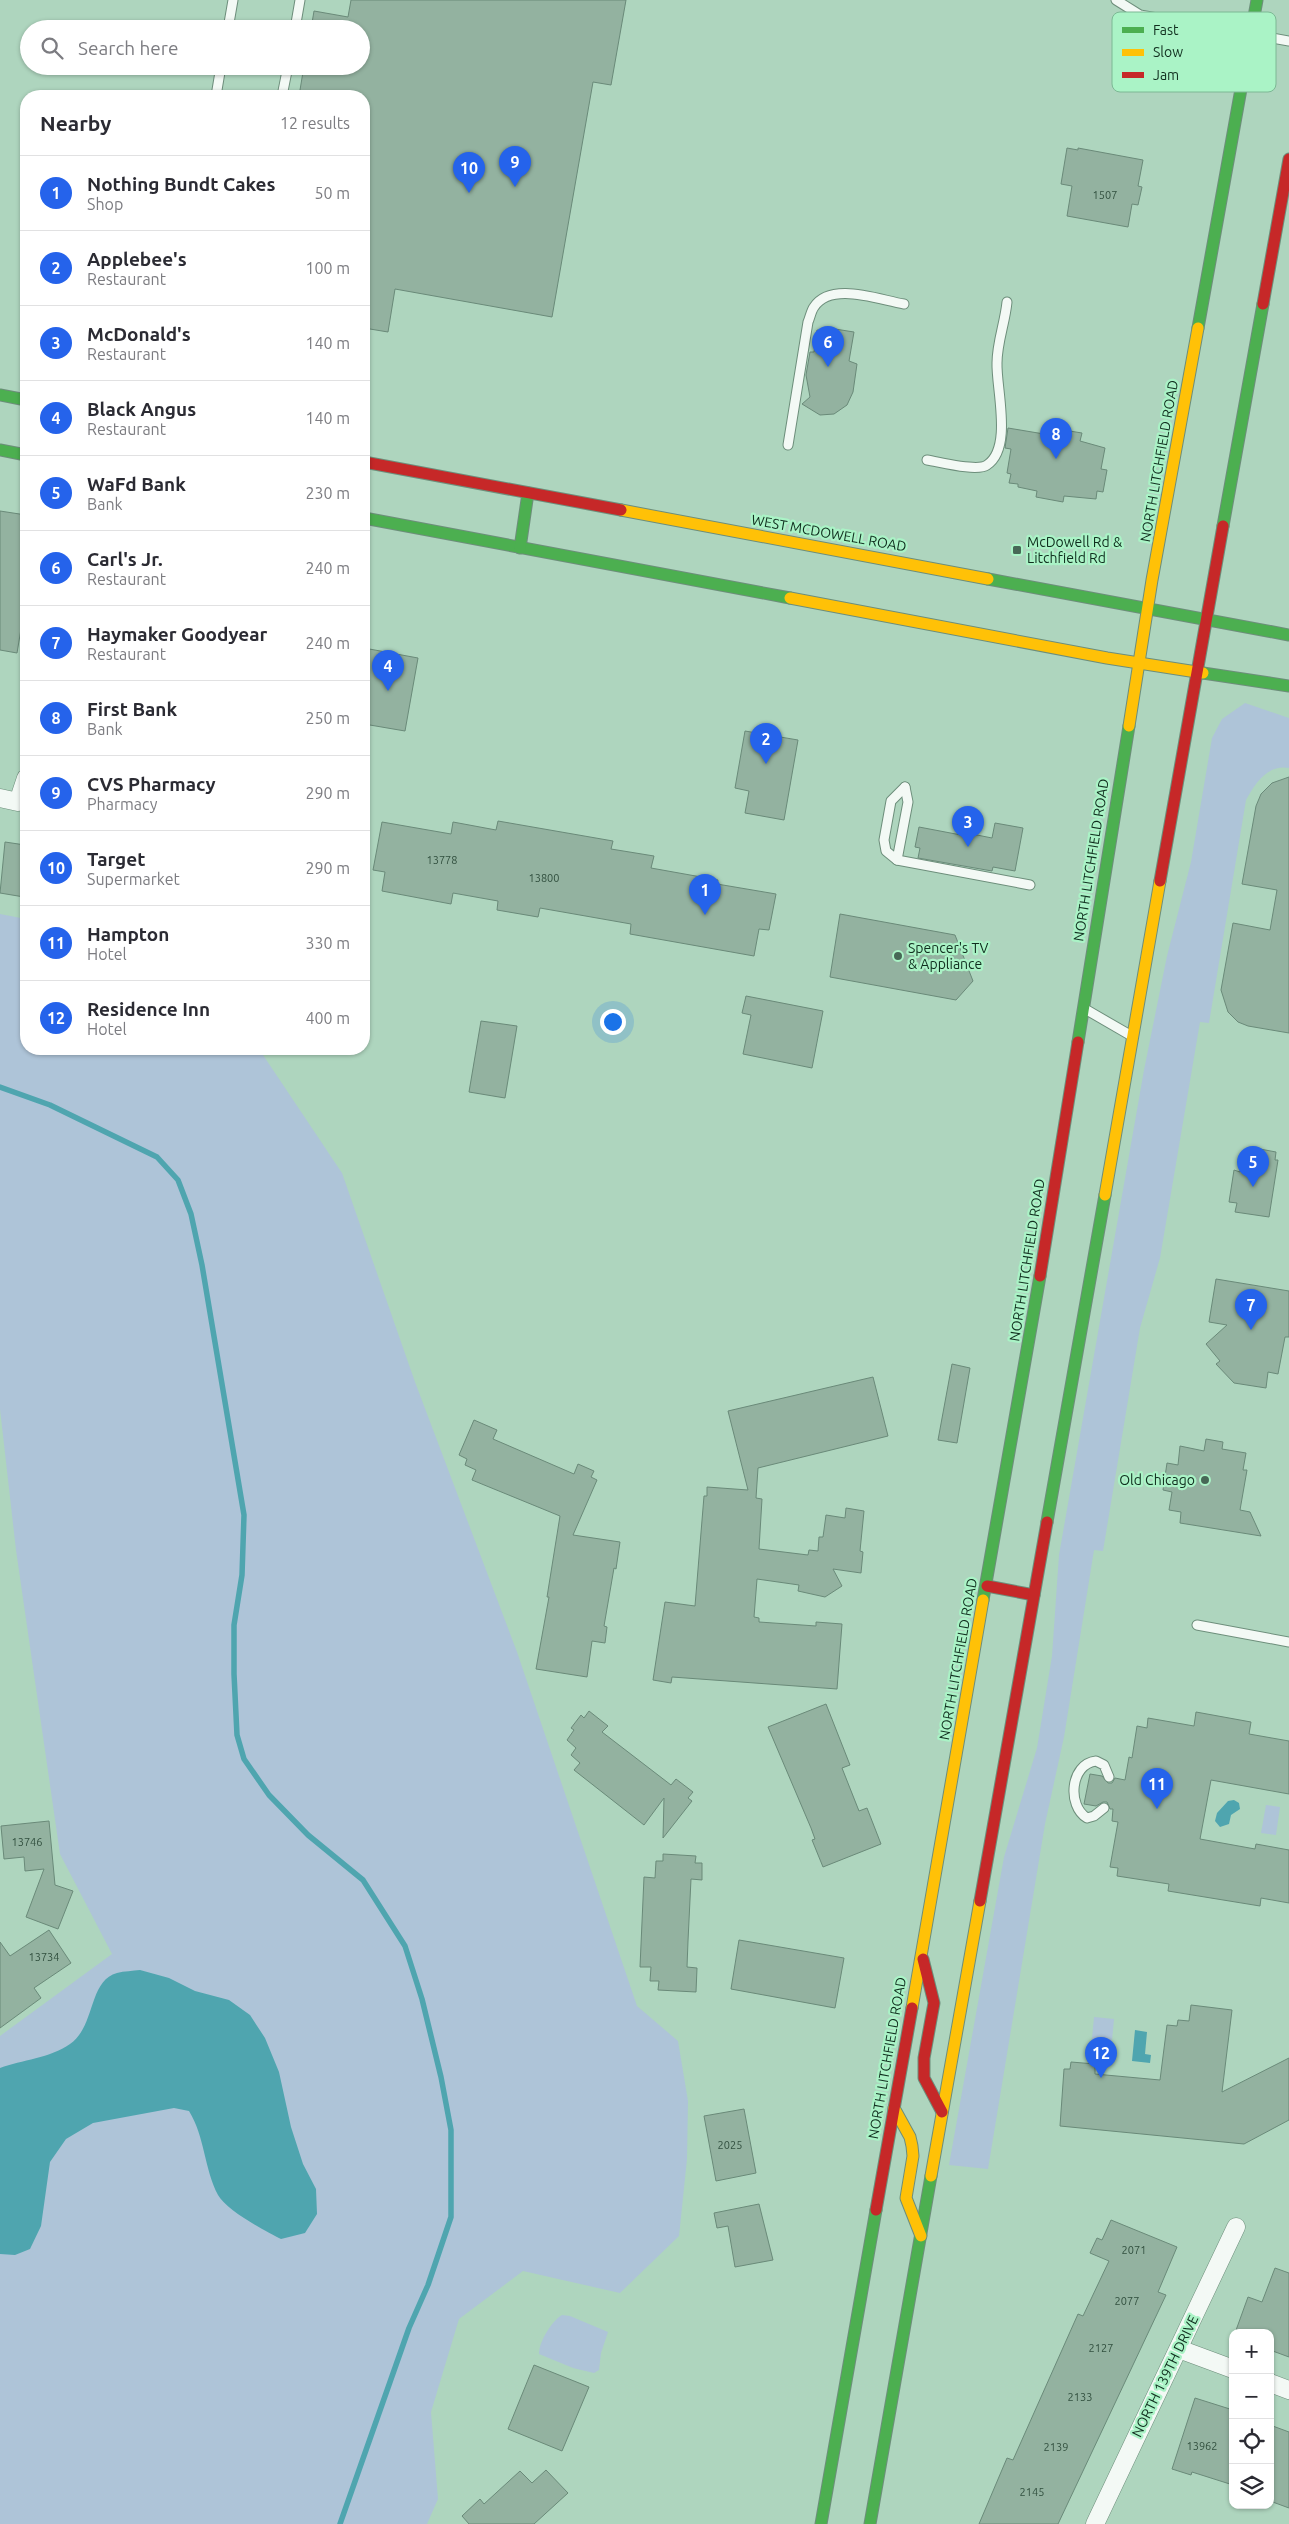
<!DOCTYPE html>
<meta charset="utf-8">
<style>
:root{--surface:#fff;--page:#f2f2f3;--text:#2b2b33;--muted:#7c7c81;--line:#e1e1e2;--accent:#2563eb}
body{margin:0;font-family:Ubuntu,sans-serif;background:var(--page);color:var(--text)}
.controls{position:absolute;right:15px;bottom:15px;display:grid;overflow:hidden;border-radius:10px;box-shadow:0 1px 4px #0004}
.controls button{width:45px;height:45px;display:grid;place-items:center;padding:0;border:0;border-bottom:1px solid var(--line);background:var(--surface);color:var(--text);font:25px sans-serif}
.you{position:absolute;left:612px;top:1021px;width:18px;height:18px;margin:-12px;border:4px solid #fff;border-radius:50%;background:#1a73e8;box-shadow:0 0 0 8px #1a73e833}
.badge{display:grid;place-items:center;width:32px;height:32px;border-radius:50%;background:var(--accent);color:#fff;font-size:16px;font-weight:700}
.pin{position:absolute;translate:-50% -41px;filter:drop-shadow(0 1px 2px #0008)}
.pin::after{content:'';position:absolute;top:26px;width:18px;height:15px;background:inherit;clip-path:polygon(0 0,100% 0,50% 100%)}
.list{margin:0;padding:0;list-style:none}
h2{display:flex;justify-content:space-between;align-items:center;height:65px;margin:0;padding:0 20px;font-size:21px}
h2 small{font-size:16px;font-weight:400;color:var(--muted)}
.list li{display:grid;grid-template-columns:32px 1fr auto;gap:15px;align-items:center;box-sizing:border-box;height:75px;padding:0 20px;border-top:1px solid var(--line)}
.list b{display:block;font-size:19px;white-space:nowrap}
.list p{margin:0;font-size:16px;white-space:nowrap;color:var(--muted)}
.list em{font-size:16px;font-style:normal;color:var(--muted)}
.icon{flex:none;width:28px;height:28px;fill:none;stroke:currentColor;stroke-width:2;stroke-linecap:round;stroke-linejoin:round}
.map{position:relative;flex:none;width:1289px;height:2524px;overflow:hidden}
.search{position:absolute;background:var(--surface);box-shadow:0 1px 4px #0004;left:20px;top:20px;width:350px;height:55px;display:flex;align-items:center;gap:12px;box-sizing:border-box;padding:0 18px;border-radius:28px;color:var(--muted);font-size:19px}
.panel{position:absolute;background:var(--surface);box-shadow:0 1px 4px #0004;left:20px;top:90px;width:350px;height:965px;border-radius:20px}
.map>svg:first-child{display:block}
.green{fill:#aec4d8}
.water{fill:#4fa5af}
.lines{fill:none;stroke-linecap:round;stroke-linejoin:round}
.stream{stroke:#4fa5af;stroke-width:5.5}
.building{fill:#93b2a0;stroke:#6a8a79}
.lane-casing{stroke:#6d8e7b;stroke-width:11}
.street-casing{stroke:#6d8e7b;stroke-width:19}
.fast-casing{stroke:#6d8e7b;stroke-width:13}
.slow-casing{stroke:#6d8e7b;stroke-width:13}
.jam-casing{stroke:#6d8e7b;stroke-width:13}
.lane{stroke:#f3f9f5;stroke-width:9}
.street{stroke:#f3f9f5;stroke-width:18}
.fast{stroke:#4caf50;stroke-width:11}
.slow{stroke:#ffc107;stroke-width:11}
.jam{stroke:#c62828;stroke-width:11}
.poi-dot{fill:#476856;stroke:#aaf3c6;stroke-width:2}
.labels{text-anchor:middle;dominant-baseline:central;stroke-width:4.5;stroke-linejoin:round;paint-order:stroke}
.number-label{font-size:11px;fill:#314f3e}
.street-label{font-size:14px;fill:#102e1e;stroke:#aaf3c6}
.poi-label{font-size:14px;fill:#102e1e;stroke:#aaf3c6;text-anchor:start}
.key{fill:#aaf3c6;stroke:#7cb894;stroke-width:1}
.key-label{font-size:14px;fill:#102e1e}
</style>
<div class="map">
<svg width="1289" height="2524" viewBox="0 0 1289 2524">
<rect width="100%" height="100%" fill="#aed5be"/>
<g class="green">
<path d="M1245,703L1289,718V768C1267,764 1255,784 1246,800L1209,1023L1200,1022L1160,1258L1140,1328L1103,1551L1094,1550L1064,1737L1045,1824L988,2169L949,2165L1004,1857L1037,1748L1052,1656L1059,1555L1144,1070L1167,956L1191,862L1212,738L1222,719Z"/>
<path d="M0,914L26,919V1049H259L342,1173L415,1382L517,1652L637,2006L678,2041L688,2101L687,2159L679,2236L620,2293L523,2271L459,2319L431,2412L438,2499L427,2524H0V2036L112,1954L60,1854L16,1550L0,1409Z"/>
<path d="M1266,1805L1280,1807L1276,1835L1261,1833Z"/>
<path d="M1094,2017L1114,2019L1110,2062L1090,2060Z"/>
<path d="M562,2315L570,2316L608,2332L601,2353L599,2370L594,2373L573,2368L539,2354C539,2341 552,2321 562,2315Z"/>
</g>
<g class="water">
<path d="M1234,1800L1239,1803L1240,1809L1231,1815L1229,1824L1220,1827L1215,1821L1217,1813L1228,1801Z"/>
<path d="M140,1970L169,1978L195,1991L229,2000L250,2015L265,2038L279,2072L291,2127L303,2164L316,2189L317,2214L305,2233L281,2239C265,2231 226,2210 218,2195C204,2168 205,2137 189,2111L174,2108L93,2123L66,2139L50,2162L41,2226L30,2249L15,2255L0,2254V2068C22,2060 50,2058 70,2044C96,2026 88,1981 117,1973C124,1971 133,1971 140,1970Z"/>
<path d="M1135,2030L1147,2032L1145,2054L1151,2055L1150,2063L1132,2061Z"/>
</g>
<g class="lines">
<path class="stream" d="M0,1087L50,1105L157,1157L178,1180L191,1214L202,1265L244,1515L242,1575L234,1625V1674L237,1735L244,1759L269,1795L308,1835L363,1880L405,1946L422,1999L441,2077L451,2130V2217L428,2285L409,2328L340,2524"/>
</g>
<g class="building">
<path d="M351,0H626L611,85L593,82L552,317L395,289L388,332L364,328V96H299L304,66H361V29H311L314,11L348,17Z"/>
<path d="M1067,148L1078,150V148L1143,160L1138,186L1142,187L1138,205L1132,204L1128,227L1067,216L1072,186L1061,184Z"/>
<path d="M835,329L854,332L849,361L857,364L853,392L847,405L834,414L820,415L802,404L810,397L806,375L810,352H814L817,330L834,333Z"/>
<path d="M1045,427L1082,433L1080,441L1105,448L1101,469L1107,470L1103,492L1097,491L1096,499L1064,496L1063,502L1036,497L1037,491L1018,487V484L1009,483L1011,474L1007,473L1011,449L1005,448L1008,428L1044,434Z"/>
<path d="M0,511L26,515V580L23,596L26,599L17,653L0,650Z"/>
<path d="M364,648L418,658L405,731L364,724Z"/>
<path d="M745,731L798,740L784,820L745,813L749,791L735,788Z"/>
<path d="M1289,777V1033L1248,1026L1238,1022L1228,1012L1221,990L1233,923L1270,930L1277,890L1242,884L1256,806L1261,794L1272,783Z"/>
<path d="M498,821L613,841L611,849L654,856L651,868L718,880L717,884L776,894L769,930L759,929L754,956L630,934L631,924L540,908L538,917L497,910L498,901L453,893L451,904L382,891L385,872L373,870L382,822L451,834L453,822L496,830Z"/>
<path d="M995,823L1023,828L1015,871L993,867L992,871L918,858L920,848L915,847L919,827L961,835L962,832L992,838Z"/>
<path d="M5,842L25,845L23,863H26L24,897L0,893Z"/>
<path d="M840,914L955,935L973,981L956,1000L830,977Z"/>
<path d="M746,996L823,1011L812,1068L743,1054L751,1015L742,1013Z"/>
<path d="M481,1021L517,1026L505,1098L469,1092Z"/>
<path d="M1260,1149L1276,1152L1275,1160H1278L1269,1217L1235,1212L1237,1203L1229,1202L1234,1170L1240,1172L1243,1151L1259,1154Z"/>
<path d="M1216,1279L1289,1291V1337H1285L1278,1374L1268,1372L1266,1388L1234,1383L1216,1364L1220,1361L1206,1344L1227,1325L1209,1322Z"/>
<path d="M952,1364L970,1368L957,1443L938,1440Z"/>
<path d="M873,1377L888,1436L758,1468L756,1498L762,1499L759,1549L808,1555L809,1550L818,1551L819,1537H823L826,1515L845,1518L846,1508L864,1511L860,1551L863,1552L861,1573L833,1569L842,1586L825,1597L798,1591L799,1585L757,1579L754,1617L759,1618V1622L816,1626V1622L842,1624L837,1689L672,1677L671,1683L653,1680L665,1602L695,1606L704,1496H707V1487L748,1490L728,1411Z"/>
<path d="M474,1420L497,1430L493,1439L574,1474L578,1464L594,1471L591,1477L597,1480L573,1535L620,1542L616,1569L614,1568L604,1626L607,1627L605,1643L592,1641L587,1677L536,1669L549,1597H547L560,1516L472,1480L476,1470L465,1465L467,1459L459,1455Z"/>
<path d="M1206,1439L1223,1442L1222,1449L1246,1453L1243,1470H1247L1240,1510L1250,1512L1261,1536L1180,1523L1181,1512L1169,1510L1172,1492L1163,1490L1167,1463L1178,1465L1180,1446L1204,1451Z"/>
<path d="M826,1704L850,1765L842,1768L859,1811L867,1808L881,1844L823,1867L812,1840L815,1839L811,1828L768,1727Z"/>
<path d="M589,1711L608,1726L602,1732L671,1785L676,1779L693,1792L688,1798L692,1801L663,1838L664,1798L644,1825L574,1770L580,1763L571,1755L576,1748L567,1740L574,1730L571,1728L581,1715L584,1718Z"/>
<path d="M1196,1712L1251,1722L1249,1734L1289,1741V1794L1211,1780L1200,1839L1255,1849L1256,1844L1289,1850V1903L1261,1898L1260,1906L1168,1891L1169,1884L1117,1876L1118,1868L1110,1867L1118,1822L1112,1821L1113,1809H1110L1107,1802H1103L1096,1806L1084,1804L1090,1774L1102,1776L1108,1783H1112L1115,1778L1125,1780L1129,1757L1132,1758L1137,1726L1147,1728L1148,1718L1194,1726Z"/>
<path d="M49,1821L55,1885L73,1891L58,1929L26,1917L44,1869L25,1871L24,1857L4,1859L1,1826Z"/>
<path d="M663,1854L696,1856L695,1863H702V1880L691,1879L688,1941L687,1967L697,1968L696,1992L658,1990L659,1981H650L651,1967H640L644,1877L655,1878L656,1861H663Z"/>
<path d="M49,1930L71,1963L34,1988L41,1998L0,2028V1942L10,1956Z"/>
<path d="M739,1940L844,1958L835,2008L731,1989Z"/>
<path d="M1191,2005L1232,2010L1222,2092L1289,2058V2120L1244,2144L1060,2126L1064,2069H1070L1071,2062L1095,2064V2074L1160,2080L1167,2025L1177,2026L1178,2020L1189,2021Z"/>
<path d="M744,2109L756,2173L716,2181L704,2116Z"/>
<path d="M759,2204L773,2260L735,2267L728,2226L717,2228L714,2213Z"/>
<path d="M1111,2220L1177,2247L1158,2292L1166,2295L1058,2524H979L1007,2458L1013,2460L1078,2314L1083,2316L1109,2261L1090,2253L1097,2238L1102,2240Z"/>
<path d="M1275,2268L1289,2273V2357L1270,2350V2333H1235L1248,2297L1262,2302Z"/>
<path d="M534,2365L589,2387L562,2451L508,2429Z"/>
<path d="M1195,2398L1233,2410V2485L1192,2472L1191,2475L1172,2469Z"/>
<path d="M1270,2425L1289,2432V2508L1270,2501Z"/>
<path d="M546,2470L568,2493L534,2524H469L462,2516L480,2499L484,2504L520,2471L532,2483Z"/>
</g>
<g class="lines">
<defs>
<g id="lane">
<path d="M1116,0L1140,15L1289,41"/>
<path d="M228,29L233,0"/>
<path d="M295,29L300,0"/>
<path d="M216,96L221,66"/>
<path d="M282,96L288,66"/>
<path d="M788,445L808,322C810,318 811,311 814,307C831,281 879,300 904,304"/>
<path d="M927,460C940,462 977,472 987,465C1013,448 996,388 997,363C997,342 1005,323 1007,302"/>
<path d="M905,787L891,801L884,840L886,851L897,860L1030,885"/>
<path d="M897,860L908,802L905,787"/>
<path d="M1085,1009L1130,1035"/>
<path d="M1197,1625L1289,1642"/>
<path d="M1104,1808L1094,1816L1087,1818C1067,1806 1070,1764 1096,1761L1104,1765L1109,1777"/>
</g>
<g id="street">
<path d="M0,798L18,802L26,778"/>
<path d="M1179,2349L1233,2369"/>
<path d="M1270,2383L1289,2390"/>
<path d="M1095,2524L1236,2227"/>
</g>
<g id="fast">
<path d="M1198,328L1257,0"/>
<path d="M0,395L26,400"/>
<path d="M0,450L26,455"/>
<path d="M364,518L790,598"/>
<path d="M1223,526L1263,304"/>
<path d="M520,548L528,493"/>
<path d="M988,579L1289,635"/>
<path d="M1203,673L1289,686"/>
<path d="M1078,1042L1129,726"/>
<path d="M1047,1522L1105,1195"/>
<path d="M983,1600L1040,1276"/>
<path d="M821,2524L876,2210"/>
<path d="M870,2524L931,2176"/>
</g>
<g id="slow">
<path d="M621,510L988,579"/>
<path d="M790,598L1107,658L1203,673"/>
<path d="M1129,726L1152,580L1198,328"/>
<path d="M1105,1195L1160,881"/>
<path d="M912,2008L983,1600"/>
<path d="M894,2108L910,2137L912,2146L913,2156L906,2198L921,2236"/>
<path d="M931,2176L980,1901"/>
</g>
<g id="jam">
<path d="M1263,304L1289,159"/>
<path d="M364,462L621,510"/>
<path d="M1160,881L1223,526"/>
<path d="M1040,1276L1078,1042"/>
<path d="M987,1586L1034,1595"/>
<path d="M980,1901L1047,1522"/>
<path d="M923,1959L934,2003L924,2058V2078L942,2112"/>
<path d="M876,2210L912,2008"/>
</g>
</defs>
<use href="#lane" class="lane-casing"/>
<use href="#street" class="street-casing"/>
<use href="#fast" class="fast-casing"/>
<use href="#slow" class="slow-casing"/>
<use href="#jam" class="jam-casing"/>
<use href="#lane" class="lane"/>
<use href="#street" class="street"/>
<use href="#fast" class="fast"/>
<use href="#slow" class="slow"/>
<use href="#jam" class="jam"/>
</g>
<g class="poi-dot">
<rect x="1012" y="545" width="10" height="10" rx="2.5"/>
<circle cx="898" cy="956" r="5"/>
<circle cx="1205" cy="1480" r="5"/>
</g>
<g class="labels">
<g class="number-label">
<text x="1105" y="195">1507</text>
<text x="442" y="860">13778</text>
<text x="544" y="878">13800</text>
<text x="27" y="1842">13746</text>
<text x="44" y="1957">13734</text>
<text x="730" y="2145">2025</text>
<text x="1134" y="2250">2071</text>
<text x="1127" y="2301">2077</text>
<text x="1101" y="2348">2127</text>
<text x="1080" y="2397">2133</text>
<text x="1202" y="2446">13962</text>
<text x="1056" y="2447">2139</text>
<text x="1032" y="2492">2145</text>
</g>
<g class="street-label">
<text transform="translate(1159 461) rotate(-80)">NORTH LITCHFIELD ROAD</text>
<text transform="translate(829 533) rotate(10)">WEST MCDOWELL ROAD</text>
<text transform="translate(1091 860) rotate(-81)">NORTH LITCHFIELD ROAD</text>
<text transform="translate(1027 1260) rotate(-81)">NORTH LITCHFIELD ROAD</text>
<text transform="translate(958 1659) rotate(-80)">NORTH LITCHFIELD ROAD</text>
<text transform="translate(887 2058) rotate(-80)">NORTH LITCHFIELD ROAD</text>
<text transform="translate(1165 2376) rotate(-64)">NORTH 139TH DRIVE</text>
</g>
<g class="poi-label">
<text x="1027" y="542">McDowell Rd &amp;<tspan x="1027" dy="16">Litchfield Rd</tspan></text>
<text x="908" y="948">Spencer's TV<tspan x="908" dy="16">&amp; Appliance</tspan></text>
<text x="1195" y="1480" text-anchor="end">Old Chicago</text>
</g>
</g>
<rect x="1112" y="12" width="164" height="80" rx="8" class="key"/>
<rect x="1122" y="27" width="22" height="6" fill="#4caf50"/>
<rect x="1122" y="49" width="22" height="7" fill="#ffc107"/>
<rect x="1122" y="72" width="22" height="6" fill="#c62828"/>
<g class="key-label">
<text x="1153" y="35">Fast</text>
<text x="1153" y="57">Slow</text>
<text x="1153" y="80">Jam</text>
</g>
</svg>
<div class="controls">
<button>+</button>
<button>−</button>
<button><svg class="icon" aria-label="locate" viewBox="0 0 24 24"><circle cx="12" cy="12" r="6"/><path d="M12 2v4M12 18v4M2 12h4M18 12h4"/></svg></button>
<button><svg class="icon" aria-label="layers" viewBox="0 0 24 24"><path d="M12 4l9 5-9 5-9-5zM3 14l9 5 9-5"/></svg></button>
</div>
<div class="you"></div>
<div class="pin badge" style="left:705px;top:915px">1</div>
<div class="pin badge" style="left:766px;top:764px">2</div>
<div class="pin badge" style="left:968px;top:847px">3</div>
<div class="pin badge" style="left:388px;top:691px">4</div>
<div class="pin badge" style="left:1253px;top:1187px">5</div>
<div class="pin badge" style="left:828px;top:367px">6</div>
<div class="pin badge" style="left:1251px;top:1330px">7</div>
<div class="pin badge" style="left:1056px;top:459px">8</div>
<div class="pin badge" style="left:515px;top:187px">9</div>
<div class="pin badge" style="left:469px;top:193px">10</div>
<div class="pin badge" style="left:1157px;top:1809px">11</div>
<div class="pin badge" style="left:1101px;top:2078px">12</div>
<div class="search"><svg class="icon" aria-label="search" viewBox="0 0 24 24"><circle cx="10" cy="10" r="6"/><path d="M15 15l6 6"/></svg>Search here</div>
<section class="panel">
<h2>Nearby<small>12 results</small></h2>
<ul class="list">
<li><span class="badge">1</span><div><b>Nothing Bundt Cakes</b><p>Shop</p></div><em>50 m</em></li>
<li><span class="badge">2</span><div><b>Applebee's</b><p>Restaurant</p></div><em>100 m</em></li>
<li><span class="badge">3</span><div><b>McDonald's</b><p>Restaurant</p></div><em>140 m</em></li>
<li><span class="badge">4</span><div><b>Black Angus</b><p>Restaurant</p></div><em>140 m</em></li>
<li><span class="badge">5</span><div><b>WaFd Bank</b><p>Bank</p></div><em>230 m</em></li>
<li><span class="badge">6</span><div><b>Carl's Jr.</b><p>Restaurant</p></div><em>240 m</em></li>
<li><span class="badge">7</span><div><b>Haymaker Goodyear</b><p>Restaurant</p></div><em>240 m</em></li>
<li><span class="badge">8</span><div><b>First Bank</b><p>Bank</p></div><em>250 m</em></li>
<li><span class="badge">9</span><div><b>CVS Pharmacy</b><p>Pharmacy</p></div><em>290 m</em></li>
<li><span class="badge">10</span><div><b>Target</b><p>Supermarket</p></div><em>290 m</em></li>
<li><span class="badge">11</span><div><b>Hampton</b><p>Hotel</p></div><em>330 m</em></li>
<li><span class="badge">12</span><div><b>Residence Inn</b><p>Hotel</p></div><em>400 m</em></li>
</ul>
</section>
</div>
